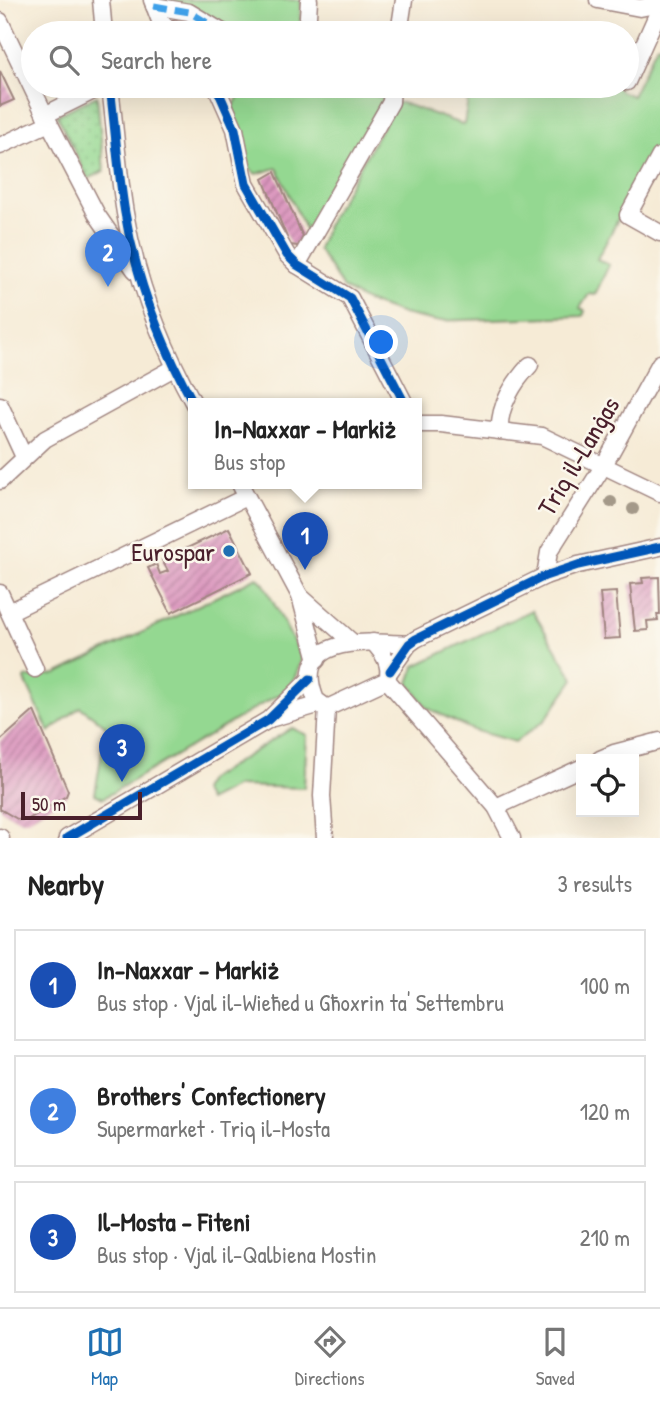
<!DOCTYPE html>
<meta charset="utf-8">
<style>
:root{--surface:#fff;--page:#f2f2f2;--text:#222;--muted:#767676;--line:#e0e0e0;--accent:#1f6fb2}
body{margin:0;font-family:"Patrick Hand",sans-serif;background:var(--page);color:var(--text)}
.controls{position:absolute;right:21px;bottom:21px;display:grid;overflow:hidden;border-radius:0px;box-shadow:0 7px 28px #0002}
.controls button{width:63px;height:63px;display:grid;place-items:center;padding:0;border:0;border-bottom:2px solid var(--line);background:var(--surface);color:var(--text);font:35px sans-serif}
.scale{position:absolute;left:21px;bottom:18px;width:121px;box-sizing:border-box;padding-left:7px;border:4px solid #4a1f2b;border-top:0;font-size:19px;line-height:24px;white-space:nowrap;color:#4a1f2b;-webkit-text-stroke:5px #fbf7ec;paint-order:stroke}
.you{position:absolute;left:382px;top:343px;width:24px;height:24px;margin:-18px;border:5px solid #fff;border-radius:50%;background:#1a73e8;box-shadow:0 0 0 10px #1a73e833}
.badge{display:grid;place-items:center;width:46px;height:46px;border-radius:50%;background:var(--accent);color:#fff;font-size:23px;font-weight:700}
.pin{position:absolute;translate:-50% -58px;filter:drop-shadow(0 2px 4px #0008)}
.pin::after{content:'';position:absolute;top:37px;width:24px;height:21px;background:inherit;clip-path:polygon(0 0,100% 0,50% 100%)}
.popup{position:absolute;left:188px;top:398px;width:234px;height:91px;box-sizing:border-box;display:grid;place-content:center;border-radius:0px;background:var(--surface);filter:drop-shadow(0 2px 5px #0005);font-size:23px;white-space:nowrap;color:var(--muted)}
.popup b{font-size:26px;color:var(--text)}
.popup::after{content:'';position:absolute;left:50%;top:100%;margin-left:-14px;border:14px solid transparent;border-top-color:var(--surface)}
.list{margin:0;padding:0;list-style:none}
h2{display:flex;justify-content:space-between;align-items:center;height:91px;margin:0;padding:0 28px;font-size:30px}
h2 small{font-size:23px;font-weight:400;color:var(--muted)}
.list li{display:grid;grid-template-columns:46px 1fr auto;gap:21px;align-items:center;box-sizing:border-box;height:112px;margin:0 14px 14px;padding:0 14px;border:2px solid var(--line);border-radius:0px}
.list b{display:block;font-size:26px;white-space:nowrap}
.list p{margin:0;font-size:23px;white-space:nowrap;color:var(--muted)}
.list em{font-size:23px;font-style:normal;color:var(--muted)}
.icon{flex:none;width:38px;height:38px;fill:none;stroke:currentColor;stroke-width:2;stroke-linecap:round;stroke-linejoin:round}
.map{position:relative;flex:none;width:660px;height:838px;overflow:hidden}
.search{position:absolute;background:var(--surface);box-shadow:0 7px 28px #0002;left:21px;right:21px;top:21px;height:77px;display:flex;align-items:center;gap:18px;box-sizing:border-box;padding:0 24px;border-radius:38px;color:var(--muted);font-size:26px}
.sheet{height:469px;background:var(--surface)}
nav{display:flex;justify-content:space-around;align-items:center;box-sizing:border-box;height:98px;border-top:2px solid var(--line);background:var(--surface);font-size:19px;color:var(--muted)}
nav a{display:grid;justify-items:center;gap:4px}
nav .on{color:var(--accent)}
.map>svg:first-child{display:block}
.grass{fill:#94d891;stroke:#6f7c5e;stroke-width:2}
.park{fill:url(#park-dots);stroke:#6f7c5e;stroke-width:2}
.building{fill:url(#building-hatch)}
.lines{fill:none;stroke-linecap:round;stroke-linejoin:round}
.minor-casing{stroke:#a08580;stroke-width:19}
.minor{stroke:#fff;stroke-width:16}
.quiet{stroke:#40a2eb;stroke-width:7;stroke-dasharray:14 7;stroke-linecap:butt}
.cycleway-casing{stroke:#fbf7ec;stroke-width:13}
.cycleway{stroke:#0057b8;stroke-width:9}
.tree{fill:#a49989}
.poi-dot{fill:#1f6fb2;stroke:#fbf7ec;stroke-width:2.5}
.labels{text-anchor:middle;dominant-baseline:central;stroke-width:5;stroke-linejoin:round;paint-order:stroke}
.street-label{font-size:26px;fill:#4a1f2b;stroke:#fbf7ec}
.poi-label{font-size:26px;fill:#4a1f2b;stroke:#fbf7ec;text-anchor:end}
</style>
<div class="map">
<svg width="660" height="838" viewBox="0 0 660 838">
<defs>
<pattern id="park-dots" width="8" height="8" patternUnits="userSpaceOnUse" patternTransform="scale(1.75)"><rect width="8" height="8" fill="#94d891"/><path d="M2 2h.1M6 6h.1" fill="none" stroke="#81b97d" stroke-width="1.8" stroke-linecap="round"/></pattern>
<pattern id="building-hatch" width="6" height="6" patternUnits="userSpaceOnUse" patternTransform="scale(1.75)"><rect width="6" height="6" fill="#db96be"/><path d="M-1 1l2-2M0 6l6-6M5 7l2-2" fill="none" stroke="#b47a9b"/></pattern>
</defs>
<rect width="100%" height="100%" fill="#fbf7ec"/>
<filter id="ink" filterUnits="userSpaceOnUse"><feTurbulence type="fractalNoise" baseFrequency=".0143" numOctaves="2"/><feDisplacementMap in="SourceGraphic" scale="14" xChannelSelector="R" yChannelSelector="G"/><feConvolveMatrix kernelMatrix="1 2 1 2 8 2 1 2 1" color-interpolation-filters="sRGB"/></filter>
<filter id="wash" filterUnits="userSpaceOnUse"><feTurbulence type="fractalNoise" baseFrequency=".00686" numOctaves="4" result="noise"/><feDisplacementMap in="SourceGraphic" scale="28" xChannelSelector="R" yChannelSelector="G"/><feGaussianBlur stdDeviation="1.57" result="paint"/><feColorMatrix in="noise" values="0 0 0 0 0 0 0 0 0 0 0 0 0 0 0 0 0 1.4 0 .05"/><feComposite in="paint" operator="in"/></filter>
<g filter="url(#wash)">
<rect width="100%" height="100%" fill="#f6ebd6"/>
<g class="grass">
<path d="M161,0H301L300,33H231Z"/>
<path d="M660,44V141L597,259L609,265L595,295L589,294L580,308L585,311L583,316L435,321L403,314L366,301L343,288L318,249L329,221L396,103H402L464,125L470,86H617L620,91L632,96L657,45Z"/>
<path d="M244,86H349L384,98L307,234L277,168L256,174L247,167L232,109Z"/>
<path d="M257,577L264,584L302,658C296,677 291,692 271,699L103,798L95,794L106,726L80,707L49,732L24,678L56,674Z"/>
<path d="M532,610L574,679L545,720L515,742L473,730L427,708L409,683L415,666Z"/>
<path d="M292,728L307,735L304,788L237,786L208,801L202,790L208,780Z"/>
</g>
<path class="park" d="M97,96L104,171L88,179L57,115Z"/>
<g id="blocks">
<g class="building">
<path d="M175,19L195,33H176L167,25Z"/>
<path d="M0,71L14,100L0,106Z"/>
<path d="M275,172L303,237L298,246L290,245L263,179Z"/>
<path d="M229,528L252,573L171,613L148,568L156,564L160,574L168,571L162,560Z"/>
<path d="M659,577L660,614H657L658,620L647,621L648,630L635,631L630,584L643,583L642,578Z"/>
<path d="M616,592L620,638L604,639L600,593Z"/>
<path d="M34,711L68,791L66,796L27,820H19L0,809V741Z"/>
</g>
</g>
</g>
<g filter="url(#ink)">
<use href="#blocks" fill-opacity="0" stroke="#a08580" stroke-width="2"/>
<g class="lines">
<defs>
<g id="minor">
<path d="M101,0L104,33"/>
<path d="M152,0L160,21L172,33"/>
<path d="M598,0L640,8L660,4"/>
<path d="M154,6L189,12L224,33"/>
<path d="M0,21L45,115L97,215L135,270"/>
<path d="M307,33L309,0"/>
<path d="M399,33L404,0"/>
<path d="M627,82L656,17"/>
<path d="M110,86C115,128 118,171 125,213C136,279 162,346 194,404"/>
<path d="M216,86L235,129L246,184L287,255L297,265L350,298L405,404"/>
<path d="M45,115L103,86"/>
<path d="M0,146L49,123"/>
<path d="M660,156L628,215L660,233"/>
<path d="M297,265L391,102L392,86"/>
<path d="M0,405L24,457"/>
<path d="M417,424H441L542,436L660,493"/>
<path d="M500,431C498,407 514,382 530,365"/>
<path d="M0,481L45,439L174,368"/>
<path d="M240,484L300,596L317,660"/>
<path d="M545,576L549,552L604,465L660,363"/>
<path d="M0,593L35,669"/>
<path d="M300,596L352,642"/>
<path d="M9,612L246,497"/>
<path d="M390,671L409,644L416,639L545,576L578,565L660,547"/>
<path d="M387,680L496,807L512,838"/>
<path d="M327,708L316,700C289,633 371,642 409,644"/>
<path d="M327,708L387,680C392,665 383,653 373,642"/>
<path d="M273,718L321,704"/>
<path d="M600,759L614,753L660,741"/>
<path d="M496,807L581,768"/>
<path d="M0,837L1,838"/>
<path d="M67,838L268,720L310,679"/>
<path d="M325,838L322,796L327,708"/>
</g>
</defs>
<use href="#minor" class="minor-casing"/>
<use href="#minor" class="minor"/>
<path class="quiet" d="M154,6L189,12L224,33"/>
<defs>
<g id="cycleway">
<path d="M110,86C115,128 118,171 125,213C136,279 162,346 194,404"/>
<path d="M216,86L235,129L246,184L287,255L297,265L350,298L405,404"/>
<path d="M390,671L409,644L416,639L545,576L578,565L660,547"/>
<path d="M67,838L268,720L310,679"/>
</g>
</defs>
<use href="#cycleway" class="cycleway-casing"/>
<use href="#cycleway" class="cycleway"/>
</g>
<g class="tree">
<circle cx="611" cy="502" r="6"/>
<circle cx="633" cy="509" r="6"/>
</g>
</g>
<circle class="poi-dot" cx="229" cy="551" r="7"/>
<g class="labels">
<g class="street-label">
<text transform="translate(578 456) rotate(-59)">Triq il-Lanġas</text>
</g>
<g class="poi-label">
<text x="215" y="551">Eurospar</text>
</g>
</g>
</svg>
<div class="controls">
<button><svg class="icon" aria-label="locate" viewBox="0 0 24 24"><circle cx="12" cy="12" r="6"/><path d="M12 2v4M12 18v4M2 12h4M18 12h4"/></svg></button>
</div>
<div class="scale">50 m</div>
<div class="you"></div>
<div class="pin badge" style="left:305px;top:570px;background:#1a4fb4">1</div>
<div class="popup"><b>In-Naxxar - Markiż</b>Bus stop</div>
<div class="pin badge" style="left:108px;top:287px;background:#3f7fe0">2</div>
<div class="pin badge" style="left:122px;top:782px;background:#1a4fb4">3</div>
<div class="search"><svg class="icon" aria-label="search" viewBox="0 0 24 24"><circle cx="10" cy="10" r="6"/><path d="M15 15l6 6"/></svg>Search here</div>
</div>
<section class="sheet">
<h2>Nearby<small>3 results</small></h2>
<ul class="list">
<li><span class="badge" style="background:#1a4fb4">1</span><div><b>In-Naxxar - Markiż</b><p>Bus stop · Vjal il-Wieħed u Għoxrin ta' Settembru</p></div><em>100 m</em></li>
<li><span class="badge" style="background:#3f7fe0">2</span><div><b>Brothers' Confectionery</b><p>Supermarket · Triq il-Mosta</p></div><em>120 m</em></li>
<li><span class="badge" style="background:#1a4fb4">3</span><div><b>Il-Mosta - Fiteni</b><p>Bus stop · Vjal il-Qalbiena Mostin</p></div><em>210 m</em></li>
</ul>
</section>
<nav>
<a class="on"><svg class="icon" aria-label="map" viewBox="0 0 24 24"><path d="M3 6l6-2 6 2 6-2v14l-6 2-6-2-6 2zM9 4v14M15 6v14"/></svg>Map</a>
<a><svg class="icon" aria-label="directions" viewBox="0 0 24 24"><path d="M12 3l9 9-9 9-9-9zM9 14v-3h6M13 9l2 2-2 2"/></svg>Directions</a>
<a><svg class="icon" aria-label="saved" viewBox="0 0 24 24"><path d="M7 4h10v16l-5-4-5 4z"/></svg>Saved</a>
</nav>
